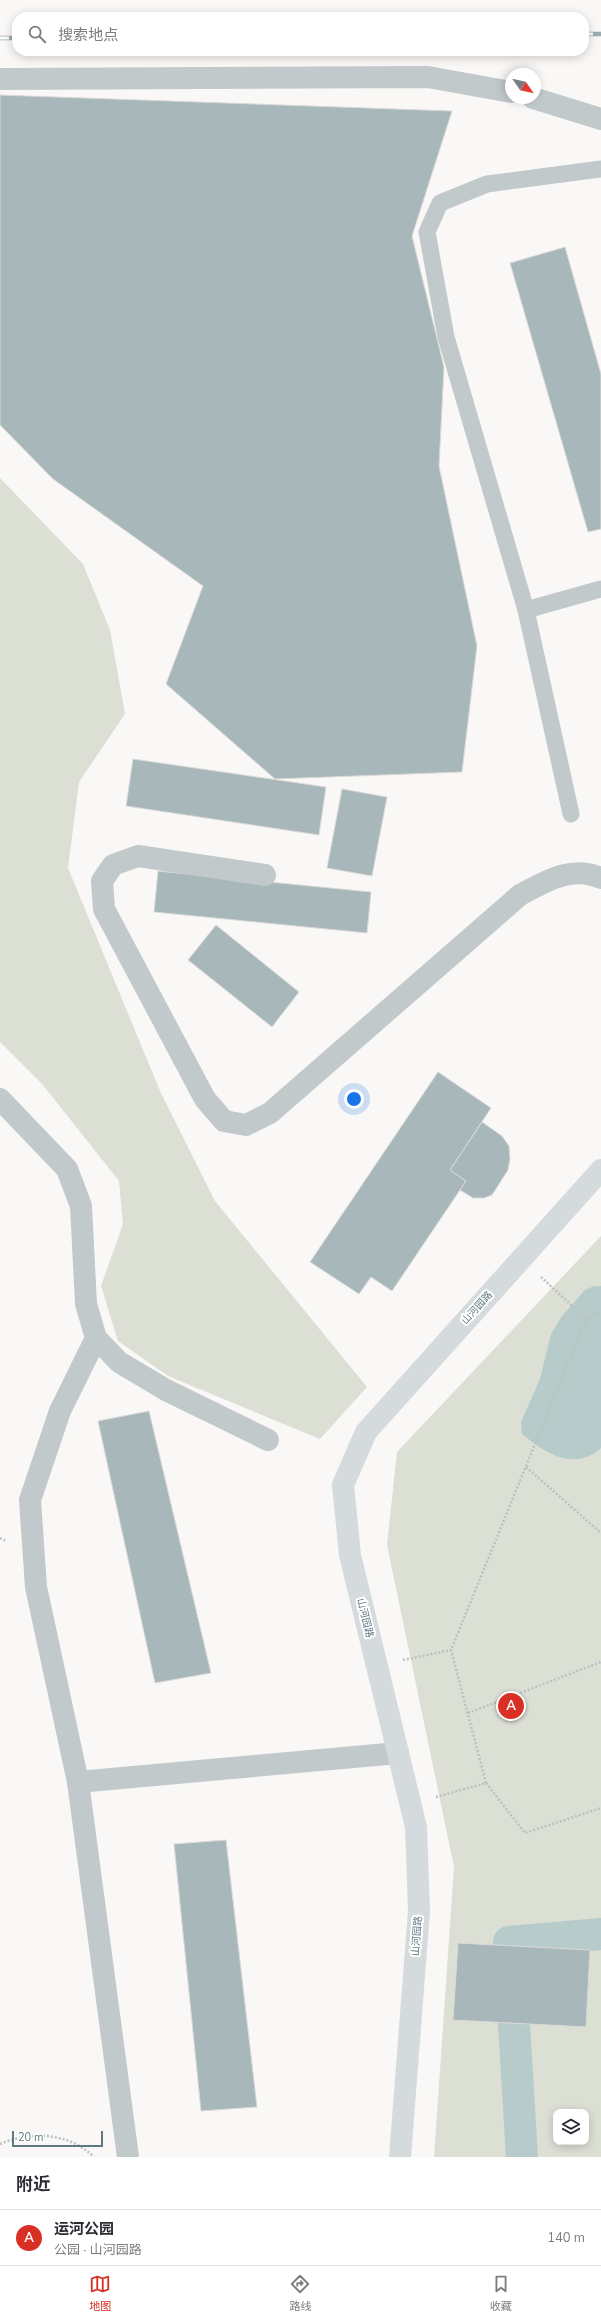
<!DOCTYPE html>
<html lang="zh">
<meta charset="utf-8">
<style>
:root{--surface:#fff;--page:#f2f2f3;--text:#2b2b33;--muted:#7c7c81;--line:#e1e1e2;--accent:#d93025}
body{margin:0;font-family:"Nunito Sans","Noto Sans SC",sans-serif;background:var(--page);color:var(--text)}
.controls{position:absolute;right:12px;bottom:12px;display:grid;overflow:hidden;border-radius:8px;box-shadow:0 2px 10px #0003}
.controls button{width:36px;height:36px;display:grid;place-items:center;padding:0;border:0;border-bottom:1px solid var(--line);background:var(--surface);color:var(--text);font:20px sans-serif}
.compass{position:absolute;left:505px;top:68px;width:36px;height:36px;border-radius:50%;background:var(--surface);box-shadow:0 2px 10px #0003;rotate:124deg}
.scale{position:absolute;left:12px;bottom:10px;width:91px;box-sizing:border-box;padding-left:4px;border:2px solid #5d787e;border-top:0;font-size:11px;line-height:14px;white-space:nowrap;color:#5d787e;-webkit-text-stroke:3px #fff;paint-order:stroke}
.you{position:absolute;left:354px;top:1099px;width:14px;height:14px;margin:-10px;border:3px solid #fff;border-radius:50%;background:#1a73e8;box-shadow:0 0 0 6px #1a73e833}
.badge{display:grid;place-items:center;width:26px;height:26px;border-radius:50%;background:var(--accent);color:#fff;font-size:13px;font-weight:700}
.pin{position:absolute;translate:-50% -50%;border:2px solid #fff;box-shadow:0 1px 4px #0006}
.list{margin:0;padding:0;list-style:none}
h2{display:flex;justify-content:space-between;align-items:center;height:52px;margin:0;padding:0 16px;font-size:17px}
h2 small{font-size:13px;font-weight:400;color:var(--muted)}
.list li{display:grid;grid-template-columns:26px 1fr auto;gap:12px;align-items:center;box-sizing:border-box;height:56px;padding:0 16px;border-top:1px solid var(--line)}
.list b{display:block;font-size:15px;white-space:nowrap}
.list p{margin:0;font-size:13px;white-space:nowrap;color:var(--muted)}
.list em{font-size:13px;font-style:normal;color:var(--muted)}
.icon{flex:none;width:22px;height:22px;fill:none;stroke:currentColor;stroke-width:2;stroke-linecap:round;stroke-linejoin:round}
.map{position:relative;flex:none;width:601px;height:2157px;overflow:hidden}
.search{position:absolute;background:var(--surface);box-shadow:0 2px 10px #0003;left:12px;right:12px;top:12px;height:44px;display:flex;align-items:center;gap:10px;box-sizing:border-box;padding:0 14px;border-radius:16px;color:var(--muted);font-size:15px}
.sheet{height:108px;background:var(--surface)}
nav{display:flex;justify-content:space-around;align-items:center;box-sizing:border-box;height:56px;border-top:1px solid var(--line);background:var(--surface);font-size:11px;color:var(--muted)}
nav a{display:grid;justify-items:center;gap:2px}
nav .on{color:var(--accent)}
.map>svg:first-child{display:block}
.green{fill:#dbdfd4;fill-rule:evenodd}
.water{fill:#b7cbcb}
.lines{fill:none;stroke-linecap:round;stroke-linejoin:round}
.canal{stroke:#b7cbcb;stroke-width:32}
.building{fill:#a8b7b9;stroke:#dbdad8}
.path{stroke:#bbc1c2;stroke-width:2.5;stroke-dasharray:2 2;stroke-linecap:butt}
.lane{stroke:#c1c9ca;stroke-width:17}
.street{stroke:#c1c9ca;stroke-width:22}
.secondary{stroke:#d5dbdd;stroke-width:22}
.rail-casing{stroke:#9eabae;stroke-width:4.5}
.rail{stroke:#fff;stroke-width:3;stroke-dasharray:9;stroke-linecap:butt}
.labels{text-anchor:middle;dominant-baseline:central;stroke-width:4;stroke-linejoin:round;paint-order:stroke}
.street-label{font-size:10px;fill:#5d787e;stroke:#fff}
</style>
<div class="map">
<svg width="601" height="2157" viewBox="0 0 601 2157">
<rect width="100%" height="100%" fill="#f9f8f6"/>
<g class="green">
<path d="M0,478L83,564L110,630L125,714L79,782L68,868L160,1091L215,1201L367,1387L320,1439L168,1376L118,1341L101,1286L123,1224L119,1181L43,1085L0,1042Z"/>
<path d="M601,1236V2157H434L454,1867L387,1545L397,1452ZM556,2112H586V2142H556Z"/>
</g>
<path class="water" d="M594,1286H601V1448C574,1472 545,1453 522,1434L521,1422L540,1379L551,1334L562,1316L585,1290Z"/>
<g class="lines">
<path class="canal" d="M522,2157L509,1942L601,1934"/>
</g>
<g class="building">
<path d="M0,95L452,111L412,236L444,367L439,466L477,646L462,772L275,779L166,684L203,586L53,479L0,425Z"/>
<path d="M565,247L601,374V529L588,532L510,263Z"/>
<path d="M133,759L326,787L319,835L126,806Z"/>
<path d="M342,789L387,797L372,876L327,868Z"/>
<path d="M158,871L371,892L367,933L154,912Z"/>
<path d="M216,925L299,992L272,1027L188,960Z"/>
<path d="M438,1072L491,1108L450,1170L466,1181L392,1291L371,1277L359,1294L310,1262Z"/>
<path d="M482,1122L502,1136L509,1146L510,1159L508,1170L492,1195L484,1198H473L460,1190L466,1181L450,1170Z"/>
<path d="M149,1411L211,1673L155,1683L98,1421Z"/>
<path d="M226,1840L257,2107L201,2111L174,1844Z"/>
<path d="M458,1943L590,1950L586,2027L453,2020Z"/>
</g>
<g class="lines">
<g class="path">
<path d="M541,1277L586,1319"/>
<path d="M526,1467L601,1533"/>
<path d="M0,1538L6,1541"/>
<path d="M403,1660L451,1650"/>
<path d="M468,1713L601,1662"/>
<path d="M486,1783L451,1650L586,1319L601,1312"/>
<path d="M436,1797L486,1783L525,1833L601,1808"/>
<path d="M0,2144C31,2131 68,2132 94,2157"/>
</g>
<g class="lane">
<path d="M526,610L601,589"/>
<path d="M571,814L526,610L446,337L427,232L440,203L487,184L601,169"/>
</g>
<g class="street">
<path d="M0,79L428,77L511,92"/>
<path d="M533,98L601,119"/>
<path d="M265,875L138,856L113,865L102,881L104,909L205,1099L224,1121L246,1125L270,1113L520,895C546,881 571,865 601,878"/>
<path d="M0,1099L67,1169L81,1206L86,1304L96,1338L119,1362L166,1390L268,1440"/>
<path d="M96,1338L60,1411L30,1500L36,1587L78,1782L128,2157"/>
<path d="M78,1782L398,1753"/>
</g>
<path class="secondary" d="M400,2157L419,1911L416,1827L350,1555L343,1485L366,1432L601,1170"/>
<defs>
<g id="rail">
<path d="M584,34H601"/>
<path d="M0,38H17"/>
</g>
</defs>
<use href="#rail" class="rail-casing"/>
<use href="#rail" class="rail"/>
</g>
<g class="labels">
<g class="street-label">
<text transform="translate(477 1308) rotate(-48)">山河园路</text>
<text transform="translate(365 1618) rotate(76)">山河园路</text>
<text transform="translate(417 1936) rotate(-86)">山河园路</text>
</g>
</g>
</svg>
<div class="controls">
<button><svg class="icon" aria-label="layers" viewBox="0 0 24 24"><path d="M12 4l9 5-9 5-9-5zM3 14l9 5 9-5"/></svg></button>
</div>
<svg class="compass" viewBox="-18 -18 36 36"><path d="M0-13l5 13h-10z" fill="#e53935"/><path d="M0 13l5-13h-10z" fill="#7c7c81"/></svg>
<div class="scale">20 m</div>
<div class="you"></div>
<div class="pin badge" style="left:511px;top:1706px">A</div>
<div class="search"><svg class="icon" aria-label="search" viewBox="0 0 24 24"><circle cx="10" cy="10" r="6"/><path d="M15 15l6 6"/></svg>搜索地点</div>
</div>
<section class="sheet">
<h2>附近<small></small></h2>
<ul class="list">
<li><span class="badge">A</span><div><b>运河公园</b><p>公园 · 山河园路</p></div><em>140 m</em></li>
</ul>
</section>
<nav>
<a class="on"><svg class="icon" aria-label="map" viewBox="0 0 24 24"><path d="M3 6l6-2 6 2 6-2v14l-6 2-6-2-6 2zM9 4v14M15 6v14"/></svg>地图</a>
<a><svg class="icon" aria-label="directions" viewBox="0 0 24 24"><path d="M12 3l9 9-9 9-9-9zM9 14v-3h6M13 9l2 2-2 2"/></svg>路线</a>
<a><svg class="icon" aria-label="saved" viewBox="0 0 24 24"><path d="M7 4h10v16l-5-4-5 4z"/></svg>收藏</a>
</nav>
